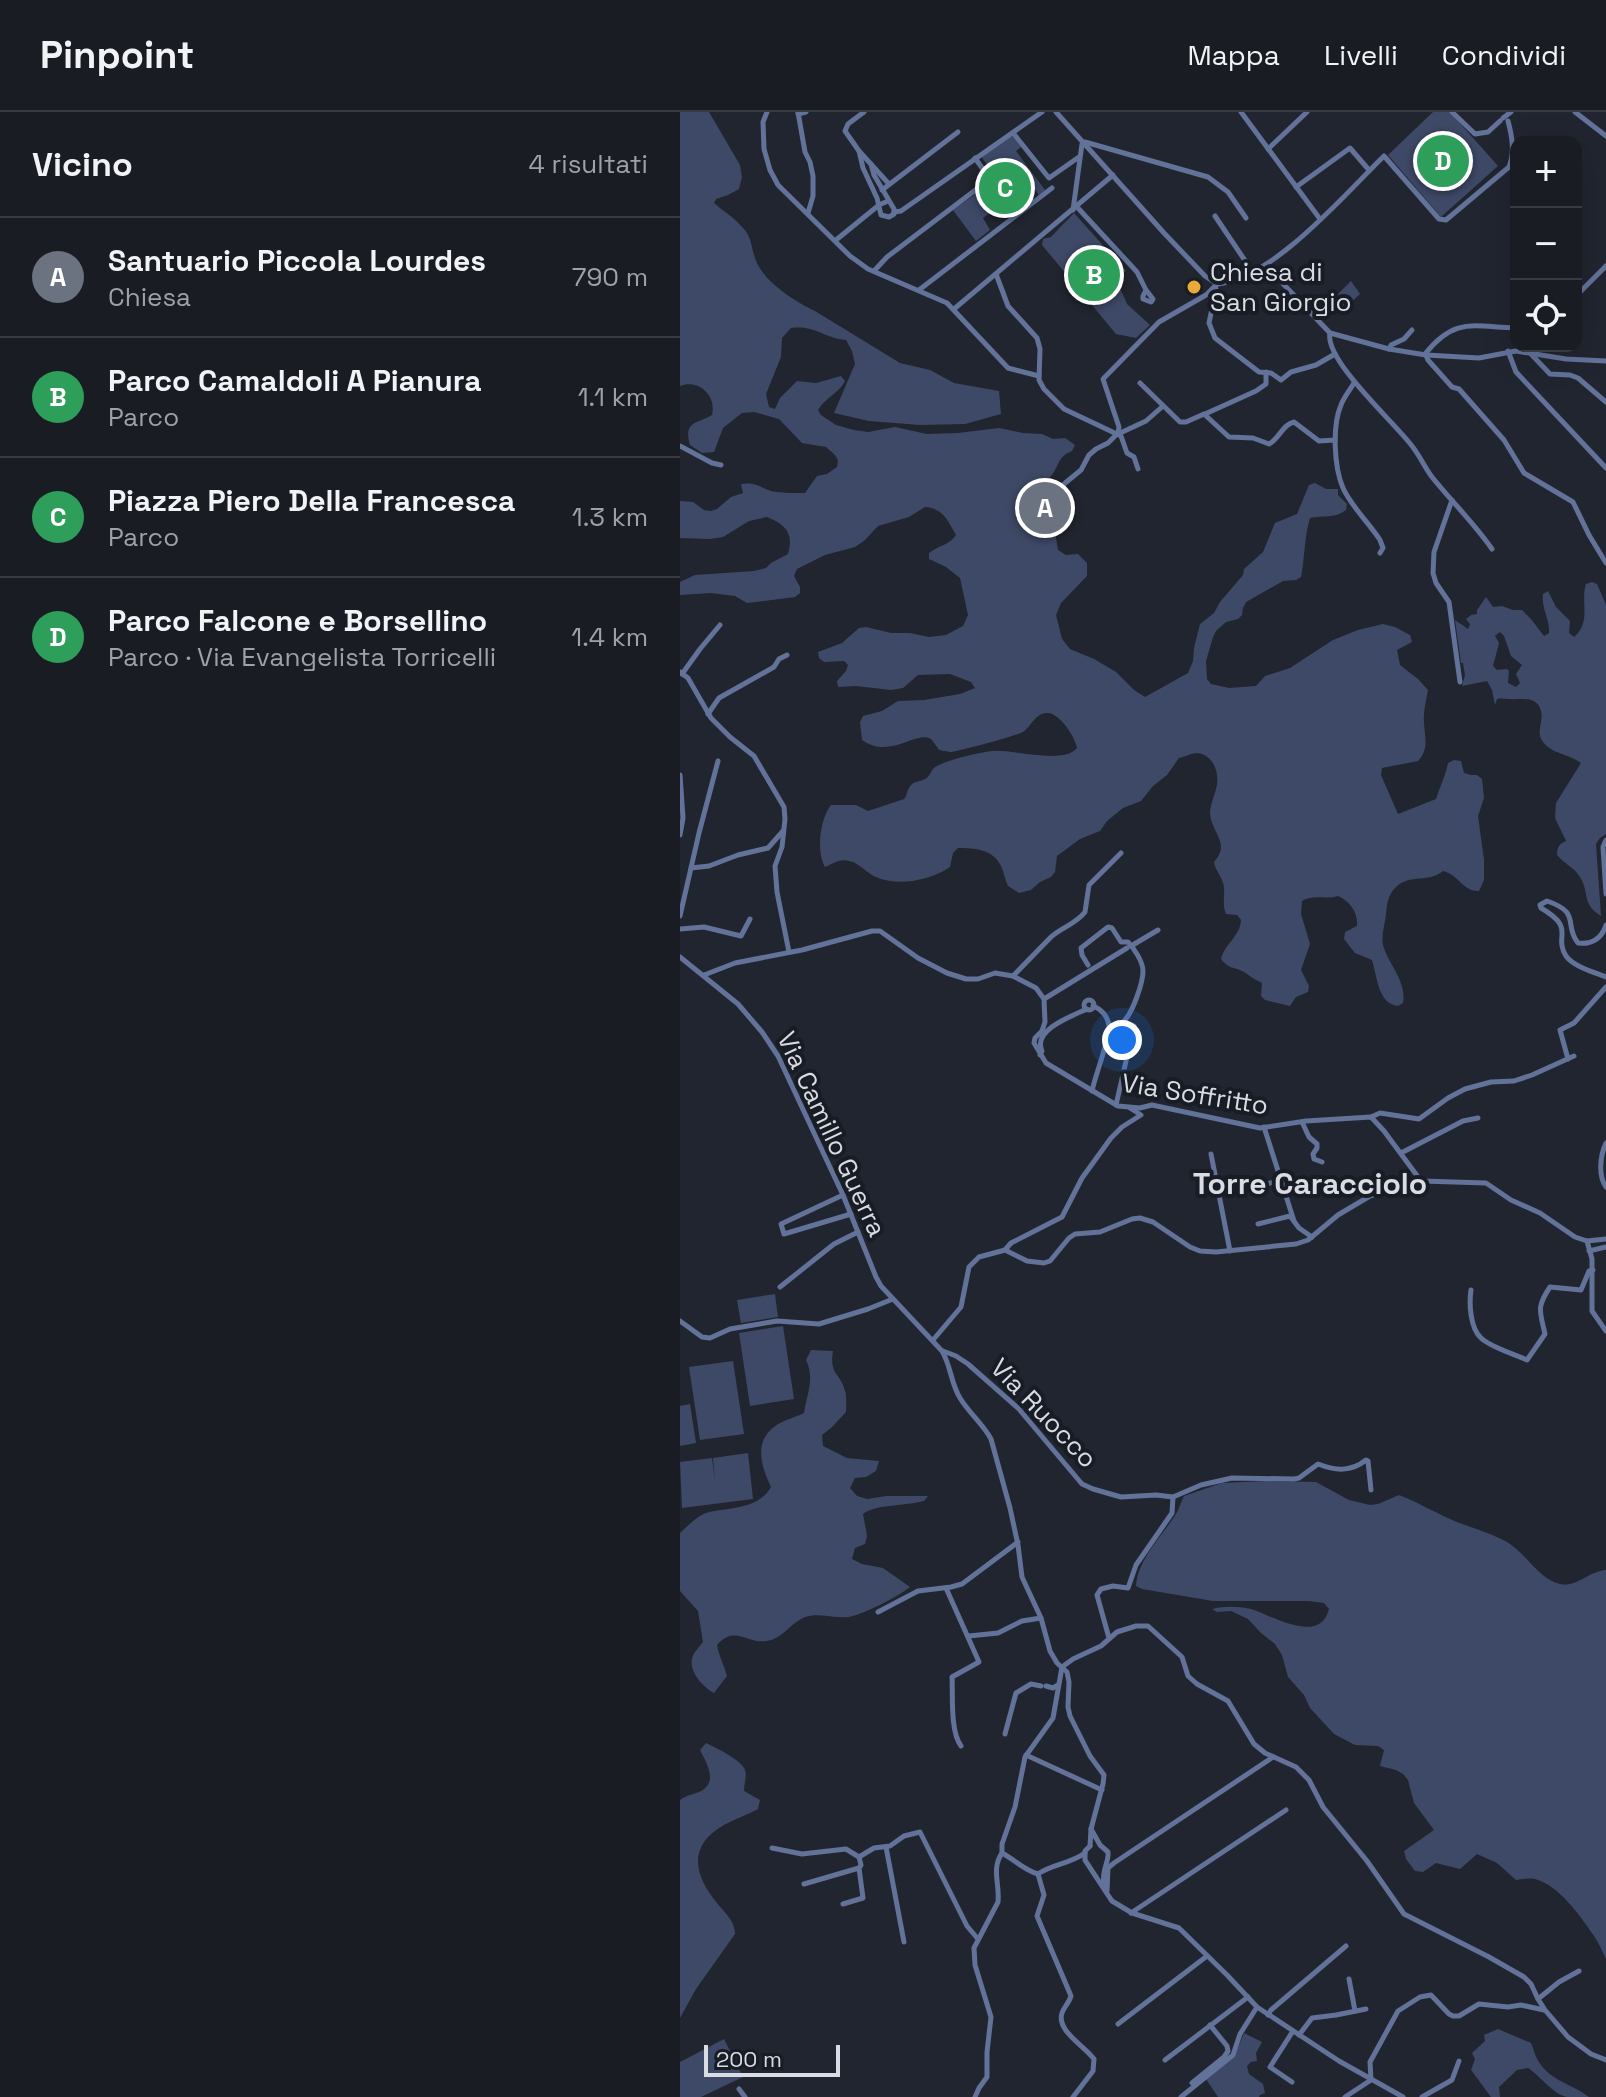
<!DOCTYPE html>
<html lang="it">
<meta charset="utf-8">
<style>
:root{--surface:#191c23;--page:#22252b;--text:#f1f3f6;--muted:#9fa1a6;--line:#373a41;--accent:#eba93a}
body{margin:0;font-family:"Space Grotesk",sans-serif;background:var(--page);color:var(--text)}
.controls{position:absolute;right:24px;top:24px;display:grid;overflow:hidden;border-radius:16px;box-shadow:0 8px 32px #0002}
.controls button{width:72px;height:72px;display:grid;place-items:center;padding:0;border:0;border-bottom:2px solid var(--line);background:var(--surface);color:var(--text);font:40px sans-serif}
.scale{position:absolute;left:24px;bottom:20px;width:136px;box-sizing:border-box;padding-left:8px;border:4px solid #d9dce3;border-top:0;font-size:22px;line-height:28px;white-space:nowrap;color:#d9dce3;-webkit-text-stroke:6px #181c25;paint-order:stroke}
.you{position:absolute;left:442px;top:928px;width:28px;height:28px;margin:-20px;border:6px solid #fff;border-radius:50%;background:#1a73e8;box-shadow:0 0 0 12px #1a73e833}
.badge{display:grid;place-items:center;width:52px;height:52px;border-radius:50%;background:var(--accent);color:#fff;font-size:26px;font-weight:700}
.pin{position:absolute;translate:-50% -50%;border:4px solid #fff;box-shadow:0 2px 8px #0006}
.list{margin:0;padding:0;list-style:none}
h2{display:flex;justify-content:space-between;align-items:center;height:104px;margin:0;padding:0 32px;font-size:34px}
h2 small{font-size:26px;font-weight:400;color:var(--muted)}
.list li{display:grid;grid-template-columns:52px 1fr auto;gap:24px;align-items:center;box-sizing:border-box;height:120px;padding:0 32px;border-top:2px solid var(--line)}
.list b{display:block;font-size:30px;white-space:nowrap}
.list p{margin:0;font-size:26px;white-space:nowrap;color:var(--muted)}
.list em{font-size:26px;font-style:normal;color:var(--muted)}
.icon{flex:none;width:44px;height:44px;fill:none;stroke:currentColor;stroke-width:2;stroke-linecap:round;stroke-linejoin:round}
.map{position:relative;flex:none;width:926px;height:1985px;overflow:hidden}
header{display:flex;align-items:center;gap:48px;box-sizing:border-box;height:112px;padding:0 40px;background:var(--surface);border-bottom:2px solid var(--line)}
header strong{font-size:38px}
nav{display:flex;gap:44px;margin-inline-start:auto;font-size:28px}
main{display:flex}
aside{flex:1;background:var(--surface)}
.map>svg:first-child{display:block}
.green{fill:#3e4967;fill-rule:evenodd}
.lines{fill:none;stroke-linecap:round;stroke-linejoin:round}
.minor{stroke:#627299;stroke-width:5}
.poi-dot{fill:#eba93a;stroke:#181c25;stroke-width:3}
.labels{text-anchor:middle;dominant-baseline:central;stroke-width:8;stroke-linejoin:round;paint-order:stroke}
.poi-label{font-size:26px;fill:#d9dce3;stroke:#181c25;text-anchor:start}
.street-label{font-size:26px;fill:#d9dce3;stroke:#181c25}
.quarter-label{font-size:30px;font-weight:bold;fill:#d9dce3;stroke:#181c25}
</style>
<header>
<strong>Pinpoint</strong>
<nav><a>Mappa</a><a>Livelli</a><a>Condividi</a></nav>
</header>
<main>
<aside>
<h2>Vicino<small>4 risultati</small></h2>
<ul class="list">
<li><span class="badge" style="background:#6b7280">A</span><div><b>Santuario Piccola Lourdes</b><p>Chiesa</p></div><em>790 m</em></li>
<li><span class="badge" style="background:#2e9e5b">B</span><div><b>Parco Camaldoli A Pianura</b><p>Parco</p></div><em>1.1 km</em></li>
<li><span class="badge" style="background:#2e9e5b">C</span><div><b>Piazza Piero Della Francesca</b><p>Parco</p></div><em>1.3 km</em></li>
<li><span class="badge" style="background:#2e9e5b">D</span><div><b>Parco Falcone e Borsellino</b><p>Parco · Via Evangelista Torricelli</p></div><em>1.4 km</em></li>
</ul>
</aside>
<div class="map">
<svg width="926" height="1985" viewBox="0 0 926 1985">
<rect width="100%" height="100%" fill="#21252f"/>
<g class="green">
<path d="M0,0H29L60,53L62,65L59,77L48,83L36,87L34,91C43,99 55,106 63,116C73,126 71,139 77,151C86,171 116,190 135,199L220,251L250,258L274,271L319,279L321,302L285,312L240,313L189,309L154,301L175,252L172,239L166,228C143,226 136,213 111,216L102,226L101,245L86,282L89,295L95,297L100,286L117,269L136,271L161,264L165,269C159,281 145,286 138,298L141,303L156,313L174,318L188,320L215,315L247,322L278,321L319,316L343,321L362,322L373,327L385,326L395,333L392,339C377,345 380,353 371,364C362,374 355,378 353,393C358,401 360,408 371,407L374,413L378,438L386,443L398,442L407,451V464L381,491L376,503L382,527L390,537L414,547L436,560L454,578L465,585L508,561L513,549L514,536L520,512L534,501L540,490L563,463L564,457L583,440L595,411L617,402L629,373L635,371L646,377H658V383L667,392L666,398C655,407 642,403 630,406C624,426 625,445 621,465L616,468L603,469L566,490L563,496L562,503L558,507L546,510L536,519L533,525L526,549L527,567L531,572L549,576L576,574L585,564L610,556L653,528L678,518L703,512L715,515L730,523L732,530L717,538L720,553L738,567L748,578C746,589 743,601 744,611C745,626 749,637 738,649L702,656L701,663L718,702L756,687C760,675 766,662 768,651L774,648L781,649L784,661L791,663H797L802,667L804,686L798,704L804,748V768L799,779C783,780 778,762 763,759C749,771 731,762 717,774C708,782 707,791 706,802C705,812 701,823 703,833C708,852 727,869 723,891L718,894C698,892 697,864 692,848L675,841L664,827L665,820L677,814C678,801 671,790 658,784C645,788 634,782 622,789L621,802L630,832L621,858L629,874L628,880L616,885L610,894L585,888L581,884L582,871C575,868 570,864 564,860C553,854 550,858 541,847C545,831 560,825 561,808L557,803L546,802C541,791 547,779 542,768C539,761 535,757 534,750C551,731 532,722 530,702C530,693 534,685 536,677C540,663 535,643 517,641C512,641 504,645 499,646L487,663L473,674L461,689L443,696L427,709L420,719L400,727L377,744L375,760L371,765L360,770L351,778L339,781L328,774C325,768 324,760 321,754C313,737 294,736 278,736L273,741L270,755C251,768 218,775 196,765C186,761 180,751 169,749C159,746 153,752 145,755C136,739 140,707 151,693H176L188,699L224,687C227,684 227,679 229,676C232,669 240,670 245,667C252,663 250,657 257,654C270,647 297,641 312,639C333,637 383,653 397,636C396,626 379,600 367,601C354,602 352,614 343,620C336,624 280,639 271,640C270,640 259,638 259,638C258,636 252,628 251,627C236,618 210,648 182,628L180,610L183,604L202,599L218,589L244,588L280,582L295,576L291,570L270,562L238,563L223,576L211,578L176,574L158,575L157,569L166,559L168,553L164,549L144,550L139,546L138,540L162,531L179,516L186,515L211,521H230L249,525L266,523L283,514L288,503L280,466L266,455L249,447V441C257,434 270,433 276,423C268,409 263,396 245,395L229,405L198,414L185,428L175,435L145,443L117,457L114,464L120,475V481L115,485L67,491L55,484L31,481L0,483V470L15,463L74,459L86,456L91,451L108,442C114,421 106,413 87,405L69,409L43,425L30,427L0,426V389L13,390L24,398L31,399L37,397L51,385L63,381L61,372C78,369 82,378 96,380C105,381 115,381 125,381L137,364L147,362L157,355L158,348L155,343L146,335L122,331L99,307L74,300L62,301L43,316L34,340L22,341L10,333C3,309 17,312 32,303C37,283 18,267 0,274Z"/>
<path d="M753,0H770L818,54L761,105L708,43Z"/>
<path d="M332,24L341,35L336,39L365,78L359,83L350,72L303,106L310,118L296,129L273,98L317,67L301,44Z"/>
<path d="M394,101L446,159L436,167L447,192L470,213L456,226L436,222L362,133L363,127L371,125Z"/>
<path d="M671,169L680,182L662,199L650,190Z"/>
<path d="M912,470L917,472L926,493V722L920,726L916,732L921,804C901,792 910,781 900,765C894,755 884,752 877,743C877,735 879,732 886,729L875,706L876,691L901,651C889,642 872,642 863,630C855,619 864,611 861,599C857,583 841,588 829,587C825,587 821,586 817,587L815,593L812,578L807,569L782,574L785,563L783,551H781L775,508L788,517L790,512L786,507L791,503L797,502V498L806,485L813,495L822,494L833,498H842L851,507L864,524L869,521C870,507 861,496 863,482L868,479L876,495L890,509L889,521L894,525C912,509 900,491 906,472ZM820,520L824,524L831,544L842,553L836,562L840,571L836,575L828,571L829,559L827,557L817,558L813,554L819,531L815,524Z"/>
<path d="M95,1182L98,1205L61,1211L57,1188Z"/>
<path d="M103,1214L114,1287L70,1294L59,1221Z"/>
<path d="M131,1238L153,1239C149,1263 160,1260 165,1279C167,1285 166,1293 166,1300L151,1316L142,1323L143,1334L167,1346L199,1349L196,1359L186,1365L175,1366L170,1376L177,1384L187,1387L206,1384H248L244,1389C226,1394 196,1392 183,1402L187,1424L185,1432L175,1436L172,1447L182,1452L203,1456L230,1475C219,1484 183,1503 168,1505C154,1507 139,1500 125,1505C113,1510 105,1522 94,1527C69,1537 57,1510 37,1533C39,1544 44,1553 47,1564L34,1581C24,1576 9,1560 12,1547C13,1541 19,1535 23,1530L18,1499L0,1479V1421C8,1414 17,1404 26,1401C49,1395 78,1398 91,1375C82,1356 73,1331 94,1315C103,1308 114,1306 124,1301C127,1282 135,1266 126,1248Z"/>
<path d="M53,1249L64,1322L20,1328L9,1255Z"/>
<path d="M10,1292L16,1331L0,1334V1294Z"/>
<path d="M68,1341L73,1387L2,1396L0,1350L32,1346L35,1369L33,1346Z"/>
<path d="M587,1369L636,1370L669,1388L690,1393L698,1392L719,1383C737,1390 752,1399 770,1407C788,1415 809,1420 827,1430C846,1441 858,1467 880,1472C896,1476 909,1459 926,1458V1847C922,1839 919,1831 914,1824C901,1805 879,1773 855,1767C849,1766 843,1767 836,1768L817,1751L797,1742L780,1757L756,1751L743,1760L735,1759L726,1747L724,1739L754,1718L734,1691L728,1668L723,1662L716,1658L700,1654L704,1638L698,1634L675,1633L654,1622L630,1596L624,1583L608,1565L602,1543L595,1532L581,1521L568,1507L551,1499L537,1500L532,1497C544,1494 558,1494 571,1497C591,1503 640,1534 649,1497L644,1491L629,1489H533L462,1477L456,1474C458,1447 482,1424 496,1402C499,1397 501,1390 504,1384L542,1371Z"/>
<path d="M26,1631C36,1636 62,1648 65,1658C67,1664 64,1672 64,1679L80,1688L78,1697C67,1703 55,1707 44,1713C7,1734 14,1763 37,1791C45,1801 55,1809 55,1822L16,1877L0,1906V1688C7,1683 12,1683 19,1680C39,1671 27,1652 20,1638Z"/>
<path d="M818,1917L851,1931C854,1938 855,1944 859,1950C871,1969 892,1972 909,1985C902,1985 894,1985 887,1985C872,1982 861,1964 848,1956L837,1958L819,1975L820,1985H811L791,1958L795,1947L792,1941L805,1929L804,1923Z"/>
<path d="M564,1921L582,1930L576,1941L577,1949L571,1950L567,1954L569,1962L583,1972L585,1981L580,1983L579,1985H538L526,1967L556,1941Z"/>
<path d="M44,1927L63,1965L21,1985H0V1950Z"/>
</g>
<g class="lines">
<g class="minor">
<path d="M87,0L83,10L84,37L90,58L98,73L170,144L188,157L267,191L328,256L359,264"/>
<path d="M118,0L125,40L130,50L133,64V84L128,101"/>
<path d="M184,0L168,12L165,19L179,39L209,72"/>
<path d="M376,0L484,121L525,164L537,172"/>
<path d="M561,0L640,107"/>
<path d="M772,0L795,22L808,20L820,9"/>
<path d="M895,0L926,24"/>
<path d="M118,2L126,0"/>
<path d="M823,6L831,0"/>
<path d="M333,21L369,66L399,45"/>
<path d="M588,37L627,0"/>
<path d="M179,39L183,56L197,86L201,103L209,105L214,102V97L194,63L191,52"/>
<path d="M616,75L670,36L689,58"/>
<path d="M202,78L278,20"/>
<path d="M397,95L457,160L466,178L473,187L471,190L463,187V184L466,178"/>
<path d="M393,98L402,32L405,30L528,65L548,80L566,106"/>
<path d="M214,100L221,99L362,0"/>
<path d="M535,104L572,159"/>
<path d="M156,128L199,93L208,89"/>
<path d="M585,153L650,221L709,237L746,243L799,246L836,239L886,247L926,249"/>
<path d="M194,159L207,145L310,67L295,46"/>
<path d="M316,162L328,194L357,226L360,237L359,268L364,277L384,297L441,324L447,341L454,345L458,357"/>
<path d="M537,172C592,168 666,81 704,44L759,107L766,108L829,55C835,40 832,24 828,9"/>
<path d="M536,177L529,211L535,226L579,260L591,261L601,268L611,260L636,253L655,242"/>
<path d="M239,178L372,76"/>
<path d="M896,184L926,154"/>
<path d="M274,197L433,63"/>
<path d="M650,221C644,248 715,311 732,334C740,344 745,356 752,365C772,390 794,411 812,437"/>
<path d="M709,237L711,233L724,227L732,218"/>
<path d="M828,239L836,260L926,356"/>
<path d="M850,241L870,262L890,263L898,266L926,290"/>
<path d="M745,242C775,204 794,215 836,216"/>
<path d="M746,243L748,248L772,275L779,277L824,328L844,361L893,390L909,423L926,451"/>
<path d="M460,271L500,310H506L524,302L549,325L573,326L589,332C599,327 603,312 614,310L639,329L655,328"/>
<path d="M674,271C670,278 664,285 661,293C652,314 654,355 663,376C671,394 689,411 700,428L703,436L700,441"/>
<path d="M525,302L576,279L586,272V260"/>
<path d="M438,322L466,309L483,294"/>
<path d="M0,334L32,351L41,353"/>
<path d="M384,372L401,358L409,343L416,337L428,331L438,321L439,315L423,267L479,210L526,183L537,172"/>
<path d="M772,388L754,440L753,461L756,471L769,490L780,570"/>
<path d="M0,560L8,566L31,606L50,625L74,644L104,695L105,707L102,735L95,754L97,780L109,840"/>
<path d="M2,562L20,537L40,513"/>
<path d="M28,602L39,586L94,555L99,547L107,543"/>
<path d="M0,663L3,706L0,723"/>
<path d="M926,728L923,735L926,782"/>
<path d="M11,756L29,754L58,743L88,736L103,719"/>
<path d="M0,804L19,721L38,649"/>
<path d="M926,813C922,826 912,833 898,831C883,812 902,801 867,789L860,793L861,796C897,817 873,823 886,844C894,855 914,860 926,865"/>
<path d="M0,817L24,815L61,824L70,807"/>
<path d="M451,834L478,818"/>
<path d="M0,845L58,892L82,920L98,944L163,1083L196,1165L201,1174L262,1239C271,1254 271,1272 280,1286C289,1301 303,1312 311,1327L330,1396L338,1433L342,1465L361,1506L370,1539L377,1551L387,1560L389,1570L388,1595L390,1604L410,1644L424,1663L423,1672L411,1717L410,1734"/>
<path d="M408,853L402,843L401,836L428,815L432,816L441,830H448C454,836 463,850 463,859C463,871 453,899 445,908"/>
<path d="M24,863L55,851L122,838L192,819H200L238,846L267,861L286,867H298L315,861L333,864L356,876L364,887L365,910L362,919L355,926L354,931L366,951L438,994L460,996L472,993L580,1016L626,1009L691,1005L704,1019L741,1069"/>
<path d="M333,864L371,825C382,815 396,812 405,800L409,773L441,741"/>
<path d="M364,887L447,836"/>
<circle cx="409" cy="893" r="5"/>
<path d="M360,943L362,939C352,918 392,904 407,897"/>
<path d="M888,947L880,918L894,911L926,875"/>
<path d="M412,979C415,964 430,926 429,914C428,904 421,897 413,894"/>
<path d="M436,993L454,914"/>
<path d="M691,1005L700,1001L739,1007L768,986L785,977L811,970L834,969L852,963L894,944"/>
<path d="M622,1010L629,1025L637,1032V1036L633,1042L634,1047L642,1050"/>
<path d="M584,1015L614,1109"/>
<path d="M926,1031C920,1043 918,1064 926,1075"/>
<path d="M721,1041L783,1009L798,1006"/>
<path d="M531,1042L550,1139"/>
<path d="M569,1075L601,1069"/>
<path d="M163,1083L101,1112L104,1122L171,1102"/>
<path d="M578,1112L610,1104L619,1116L632,1125"/>
<path d="M907,1129L912,1147V1199L926,1219"/>
<path d="M325,1138L331,1131L382,1105L402,1066L431,1026L442,1015L461,1003L450,996"/>
<path d="M909,1139L926,1135"/>
<path d="M100,1175L154,1132L178,1120"/>
<path d="M791,1178C789,1191 790,1216 801,1226C810,1235 834,1242 847,1248L865,1222C860,1199 856,1196 870,1175L901,1178L909,1159L913,1158"/>
<path d="M0,1209L22,1225L30,1226L50,1217L97,1209L139,1212L188,1197L213,1187"/>
<path d="M253,1228L281,1195L289,1155L299,1145L325,1138L347,1149L364,1151L370,1149L389,1126L395,1122L420,1120L452,1107L460,1106L473,1110L510,1135L520,1139L536,1140L616,1132L628,1128L658,1103L690,1084L741,1069L806,1071L831,1088L860,1101L895,1125L907,1129L926,1127"/>
<path d="M263,1239L276,1244L288,1252L338,1296L402,1372L413,1377L441,1385L476,1383L493,1385L521,1373L552,1366L614,1367L619,1366L638,1352C656,1359 671,1360 686,1348L688,1349L691,1378"/>
<path d="M266,1476L299,1550L272,1565C273,1584 270,1619 281,1634"/>
<path d="M198,1500L238,1479L271,1475L282,1472L338,1430"/>
<path d="M289,1524L318,1521L342,1509L361,1506"/>
<path d="M429,1526L417,1483L421,1477L433,1474L448,1476L456,1453L492,1401L493,1385"/>
<path d="M366,1574L373,1576L378,1573"/>
<path d="M325,1622L336,1581L351,1572L361,1574"/>
<path d="M346,1643L422,1678"/>
<path d="M411,1717L420,1733L428,1740C429,1752 421,1758 424,1772"/>
<path d="M410,1734L405,1739V1748L432,1789L452,1801L499,1816L547,1863L577,1895L659,1949L723,1985"/>
<path d="M206,1735L224,1830"/>
<path d="M92,1736L122,1742L166,1737L179,1745L194,1736L210,1734L224,1724L240,1720L287,1814L298,1827"/>
<path d="M322,1741V1732L335,1695L345,1645L373,1606L382,1555L393,1547L421,1534L437,1520L456,1514H468L502,1545L508,1564L517,1572L548,1589L574,1632L585,1641L616,1655L629,1668L643,1695L687,1749L724,1802L809,1845L844,1865L851,1872L858,1887L865,1898L888,1925L911,1942L926,1948"/>
<path d="M124,1772L179,1756L181,1753L179,1745"/>
<path d="M427,1779L428,1756L434,1751L593,1645"/>
<path d="M163,1792L183,1786L179,1756"/>
<path d="M451,1801L606,1698"/>
<path d="M669,1867L675,1899"/>
<path d="M858,1887L879,1870L899,1859"/>
<path d="M588,1903L591,1898L666,1834"/>
<path d="M438,1912L527,1844"/>
<path d="M619,1923L632,1906L656,1903L686,1897"/>
<path d="M485,1948L568,1885"/>
<path d="M612,1970L590,1955L613,1919"/>
<path d="M512,1971L544,1945L548,1939L547,1934L530,1913"/>
<path d="M59,1977L65,1985"/>
<path d="M295,1985L299,1976L307,1965V1940L311,1905L295,1853L294,1836L318,1790C320,1772 311,1757 322,1741C335,1748 344,1758 358,1762"/>
<path d="M393,1985L413,1959L414,1947C405,1934 376,1919 382,1901C384,1895 389,1891 391,1884L357,1804L364,1783L358,1762C372,1752 390,1752 405,1741"/>
<path d="M501,1985L553,1943L560,1922L577,1895"/>
<path d="M665,1985L691,1968L690,1950L718,1899L740,1885L751,1883L769,1902L773,1904H779L799,1892L828,1895L841,1893L864,1898"/>
<path d="M742,1985L772,1968L779,1949"/>
</g>
</g>
<circle class="poi-dot" cx="514" cy="175" r="8"/>
<g class="labels">
<g class="poi-label">
<text x="530" y="160">Chiesa di<tspan x="530" dy="30">San Giorgio</tspan></text>
</g>
<g class="street-label">
<text transform="translate(515 982) rotate(9)">Via Soffritto</text>
<text transform="translate(152 1022) rotate(65)">Via Camillo Guerra</text>
<text transform="translate(364 1301) rotate(46)">Via Ruocco</text>
</g>
<g class="quarter-label">
<text x="630" y="1071">Torre Caracciolo</text>
</g>
</g>
</svg>
<div class="controls">
<button>+</button>
<button>−</button>
<button><svg class="icon" aria-label="locate" viewBox="0 0 24 24"><circle cx="12" cy="12" r="6"/><path d="M12 2v4M12 18v4M2 12h4M18 12h4"/></svg></button>
</div>
<div class="scale">200 m</div>
<div class="you"></div>
<div class="pin badge" style="left:365px;top:396px;background:#6b7280">A</div>
<div class="pin badge" style="left:414px;top:163px;background:#2e9e5b">B</div>
<div class="pin badge" style="left:325px;top:76px;background:#2e9e5b">C</div>
<div class="pin badge" style="left:763px;top:49px;background:#2e9e5b">D</div>
</div>
</main>
